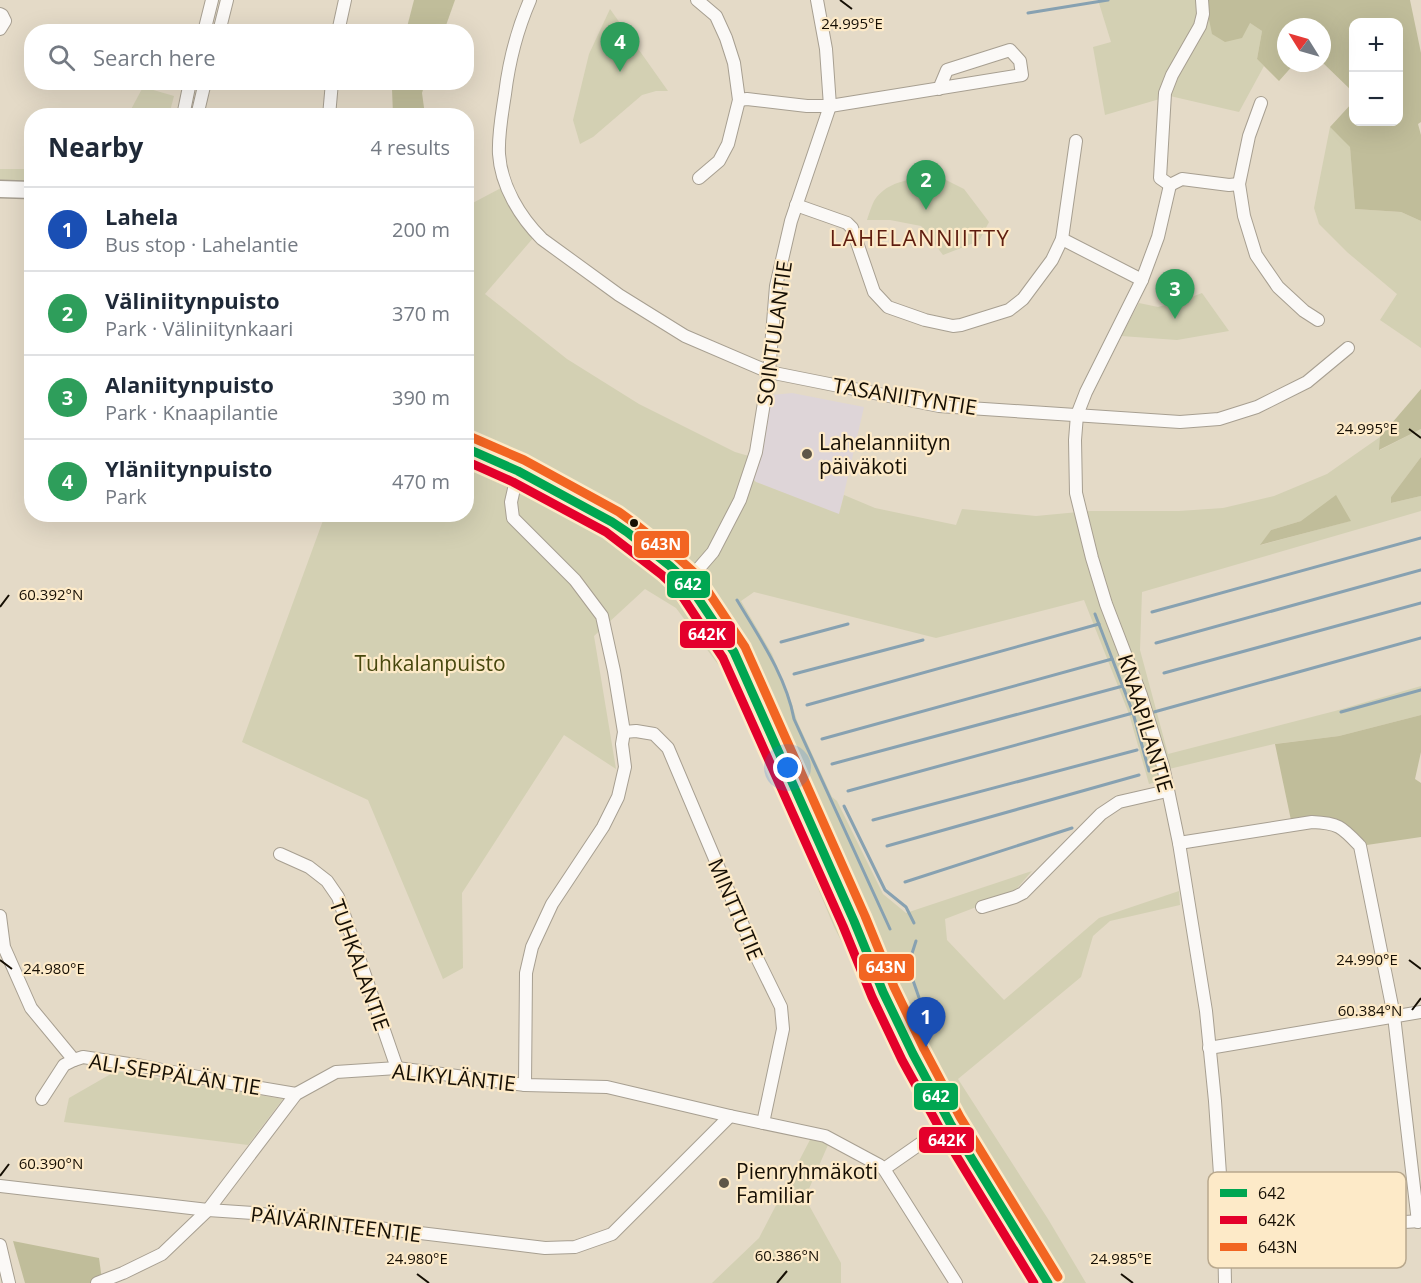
<!DOCTYPE html>
<meta charset="utf-8">
<style>
:root{--surface:#fff;--page:#f2f2f3;--text:#1f2937;--muted:#747a83;--line:#e0e1e3;--accent:#5e5648}
body{margin:0;font-family:"Open Sans",sans-serif;background:var(--page);color:var(--text)}
.controls{position:absolute;right:18px;top:18px;display:grid;overflow:hidden;border-radius:12px;box-shadow:0 6px 24px #0002}
.controls button{width:54px;height:54px;display:grid;place-items:center;padding:0;border:0;border-bottom:2px solid var(--line);background:var(--surface);color:var(--text);font:30px sans-serif}
.compass{position:absolute;left:1277px;top:18px;width:54px;height:54px;border-radius:50%;background:var(--surface);box-shadow:0 6px 24px #0002;rotate:307deg}
.you{position:absolute;left:788px;top:768px;width:21px;height:21px;margin:-15px;border:4px solid #fff;border-radius:50%;background:#1a73e8;box-shadow:0 0 0 9px #1a73e833}
.badge{display:grid;place-items:center;width:39px;height:39px;border-radius:50%;background:var(--accent);color:#fff;font-size:20px;font-weight:700}
.pin{position:absolute;translate:-50% -50px;filter:drop-shadow(0 2px 3px #0008)}
.pin::after{content:'';position:absolute;top:32px;width:21px;height:18px;background:inherit;clip-path:polygon(0 0,100% 0,50% 100%)}
.list{margin:0;padding:0;list-style:none}
h2{display:flex;justify-content:space-between;align-items:center;height:78px;margin:0;padding:0 24px;font-size:26px}
h2 small{font-size:20px;font-weight:400;color:var(--muted)}
.list li{display:grid;grid-template-columns:39px 1fr auto;gap:18px;align-items:center;box-sizing:border-box;height:84px;padding:0 24px;border-top:2px solid var(--line)}
.list b{display:block;font-size:22px;white-space:nowrap}
.list p{margin:0;font-size:20px;white-space:nowrap;color:var(--muted)}
.list em{font-size:20px;font-style:normal;color:var(--muted)}
.icon{flex:none;width:33px;height:33px;fill:none;stroke:currentColor;stroke-width:2;stroke-linecap:round;stroke-linejoin:round}
.map{position:relative;flex:none;width:1421px;height:1283px;overflow:hidden}
.search{position:absolute;background:var(--surface);box-shadow:0 6px 24px #0002;left:24px;top:24px;width:450px;height:66px;display:flex;align-items:center;gap:15px;box-sizing:border-box;padding:0 21px;border-radius:24px;color:var(--muted);font-size:22px}
.panel{position:absolute;background:var(--surface);box-shadow:0 6px 24px #0002;left:24px;top:108px;width:450px;height:414px;border-radius:24px}
.map>svg:first-child{display:block}
.education{fill:#ded5d8}
.green{fill:#d3d0b3;fill-rule:evenodd}
.forest{fill:#c0bd9a}
.lines{fill:none;stroke-linecap:round;stroke-linejoin:round}
.stream{stroke:#87a1b1;stroke-width:3}
.minor-casing{stroke:#a79f91;stroke-width:14}
.secondary-casing{stroke:#a79f91;stroke-width:19}
.minor{stroke:#fbf9f7;stroke-width:12}
.secondary{stroke:#fbf9f7;stroke-width:16}
.bus-1-casing{stroke:#fdeac8;stroke-width:14}
.bus-2-casing{stroke:#fdeac8;stroke-width:14}
.bus-3-casing{stroke:#fdeac8;stroke-width:14}
.bus-1{stroke:#00a651;stroke-width:9}
.bus-2{stroke:#e4002b;stroke-width:9}
.bus-3{stroke:#f26522;stroke-width:9}
.ticks{fill:none;stroke:#160f04;stroke-width:2}
.poi-dot{fill:#5e5648;stroke:#fdeac8;stroke-width:2}
.bus-dot{fill:#160f04;stroke:#fdeac8;stroke-width:2}
.labels{text-anchor:middle;dominant-baseline:central;stroke-width:4.5;stroke-linejoin:round;paint-order:stroke}
.street-label{font-size:21px;fill:#160f04;stroke:#fdeac8}
.poi-label{font-size:21px;fill:#160f04;stroke:#fdeac8;text-anchor:start}
.park-label{font-size:21px;fill:#47480e;stroke:#fdeac8}
.neighbourhood-label{font-size:22px;letter-spacing:1.5px;fill:#5f1d0f;stroke:#fdeac8}
.key{fill:#fdeac8;stroke:#b8a88d;stroke-width:1.5}
.key-label{font-size:16px;fill:#160f04}
.ticks-label{font-size:15px;text-anchor:middle;fill:#160f04;stroke:#fdeac8;stroke-width:4.5;stroke-linejoin:round;paint-order:stroke}
.line-badge{stroke:#fdeac8;stroke-width:2}
.badge-label{font-size:16px;text-anchor:middle;font-weight:bold;fill:#fff}
</style>
<div class="map">
<svg width="1421" height="1283" viewBox="0 0 1421 1283">
<rect width="100%" height="100%" fill="#e4dac7"/>
<path class="education" d="M792,393L864,407L839,515L756,482L753,479L762,449L772,395Z"/>
<g class="green">
<path d="M1098,0H1205L1250,23L1262,31L1257,59L1264,66L1239,112L1170,96L1105,115L1093,47L1111,42Z"/>
<path d="M610,9L668,91H656L642,95L593,137L580,144L573,120L589,54Z"/>
<path d="M143,87L174,96L169,115H128Z"/>
<path d="M1330,127L1350,146L1355,209L1401,212L1421,221V348L1380,320L1397,294L1347,252L1319,224L1314,208Z"/>
<path d="M0,169H31V197L0,195Z"/>
<path d="M940,177L964,189L989,222L979,241L943,255L921,226L890,220H867C869,214 871,207 874,201C888,179 916,178 940,177Z"/>
<path d="M501,188L527,232L534,237L485,294L567,359L639,404L735,452L759,459L753,479L756,482L839,514L844,495L875,508L956,525L962,509L1036,516L1089,511H1179L1223,508L1274,496L1327,474L1380,437V450L1421,429V457L1391,497V503L1421,496V511L1142,592L1140,650L1168,754L1335,711L1421,686V715L1339,736L1274,744L1169,769L1166,780L1149,784L1129,714L1084,600L936,638L754,592L741,601L772,654L792,704L797,721L832,797L837,801L883,894L906,913L1032,871L1013,893L945,919L947,940L1004,1000L1099,918L1179,891L1180,905L1110,921L1093,936L1081,977L958,1079L1048,1219L1086,1283H1035L928,1095L879,1005L861,979L834,927L761,750L723,671L676,608L645,589L594,636L616,769L564,735L462,893L463,968L443,979L368,800L242,742L325,515L466,514L467,206ZM1301,521H1350L1261,545L1271,530Z"/>
<path d="M1202,293L1229,331L1177,340L1121,336L1139,303L1158,307L1184,300Z"/>
<path d="M116,1071L283,1099L248,1145L64,1122L69,1098Z"/>
<path d="M813,1134L831,1138L805,1198L841,1263V1283H712L759,1238Z"/>
</g>
<g class="forest">
<path d="M414,0H455L444,31H406Z"/>
<path d="M1205,0H1410L1421,53V122L1418,124L1421,135V221L1401,212L1355,209L1350,147L1330,127L1353,102L1354,122H1398V22H1354L1353,92L1322,62V27H1286V63H1295L1279,81L1257,59L1262,31L1250,23L1242,38L1225,42L1212,34Z"/>
<path d="M393,83H425L422,93L425,115H393L392,89Z"/>
<path d="M1421,389V429L1379,450L1380,437Z"/>
<path d="M1421,457V496L1391,503V497Z"/>
<path d="M1336,495L1351,521L1260,545L1271,530L1301,521Z"/>
<path d="M1421,715V752L1415,779L1421,783V837L1360,846L1345,829L1292,825L1275,744L1339,736Z"/>
<path d="M13,1241L99,1258L102,1280L96,1283H25Z"/>
</g>
<g class="lines">
<g class="stream">
<path d="M1028,13L1108,0"/>
<path d="M737,600C759,637 786,676 794,719L890,929"/>
<path d="M1152,612L1421,538"/>
<path d="M1095,614L1133,713L1149,771"/>
<path d="M781,642L848,624"/>
<path d="M1156,643L1421,570"/>
<path d="M1164,673L1421,603"/>
<path d="M794,674L923,640"/>
<path d="M807,705L1099,624"/>
<path d="M1154,712L1421,638"/>
<path d="M1341,712L1421,690"/>
<path d="M822,739L1112,659"/>
<path d="M832,764L1123,686"/>
<path d="M848,791L1133,713"/>
<path d="M844,806L885,890L906,907L914,923"/>
<path d="M873,820L1137,750"/>
<path d="M887,846L1139,775"/>
<path d="M905,882L1072,828"/>
<path d="M916,941L908,966L924,1012"/>
</g>
<defs>
<g id="minor">
<path d="M530,0C517,30 509,61 505,94C502,114 498,134 499,154C501,186 520,217 542,239L619,295L685,336L769,372L939,406L1180,422L1219,419L1257,407L1307,382L1348,348"/>
<path d="M697,0L716,16L726,38L734,63L739,100L728,144L719,161L699,178"/>
<path d="M0,14L2,15L5,21L0,29"/>
<path d="M204,32L212,0"/>
<path d="M219,32L227,0"/>
<path d="M338,32L345,0"/>
<path d="M739,100L747,99L807,106H830L1022,75L1020,61L1010,50L947,70L939,89"/>
<path d="M1261,103L1249,136L1239,184L1244,216L1256,255L1278,287L1304,311L1318,320"/>
<path d="M183,116L190,82"/>
<path d="M197,116L205,82"/>
<path d="M329,116L332,82"/>
<path d="M1170,185L1158,237L1142,280L1086,392L1077,415L1075,440L1076,493L1092,558L1106,604L1141,695L1163,766L1179,843L1206,1011L1215,1101L1224,1233L1225,1283"/>
<path d="M1170,185L1160,178L1165,93L1172,75L1200,26L1203,14L1202,0"/>
<path d="M1170,185L1182,179L1229,185L1239,184"/>
<path d="M796,205L847,223L852,228L874,292L888,307L925,320L953,326L961,325L1009,310L1023,299L1052,260L1062,239L1076,141"/>
<path d="M1062,239L1142,280"/>
<path d="M518,471L511,502L513,518L575,580L602,616L614,671L624,732L622,744L625,767L618,797L603,827L552,904L532,947L526,973L525,1085"/>
<path d="M687,582L713,552L740,500L756,452L769,372L776,286L791,221L830,106L826,49L817,0"/>
<path d="M624,732L636,731L654,734L668,748L756,956L781,1007L783,1029L763,1123"/>
<path d="M1179,843L1312,822C1339,823 1342,827 1360,846L1394,1016L1418,1222"/>
<path d="M280,854L309,867L327,881L338,897L397,1068"/>
<path d="M982,907L1015,897L1023,893L1101,814L1119,802L1167,791"/>
<path d="M0,916L4,947L31,1008L74,1060"/>
<path d="M1209,1048L1421,1012"/>
<path d="M42,1099L64,1065L74,1060L83,1057L142,1066L219,1081L296,1094"/>
<path d="M884,1169L950,1123"/>
<path d="M0,1186L208,1210L253,1213L545,1248L575,1247L612,1234L730,1116"/>
<path d="M1224,1233L1421,1221"/>
<path d="M0,1245L9,1283"/>
<path d="M97,1283L123,1273L162,1254L208,1210L296,1094L336,1072L397,1068L525,1085L607,1087L730,1116L825,1136L879,1165L884,1169L956,1283"/>
</g>
<g id="secondary">
<path d="M0,189L32,190"/>
<path d="M466,448L518,471L612,522L627,532L670,566L687,582L734,652L854,921L883,992L913,1054L950,1123L1048,1283"/>
</g>
</defs>
<use href="#minor" class="minor-casing"/>
<use href="#secondary" class="secondary-casing"/>
<use href="#minor" class="minor"/>
<use href="#secondary" class="secondary"/>
<defs>
<path id="bus-1" d="M466,448L518,471L612,522L627,532L670,566L687,582L734,652L854,921L883,992L913,1054L950,1123L1048,1283"/>
<path id="bus-2" d="M466,461L513,482L606,532L662,575L678,590L723,658L843,926L872,997L902,1060L940,1129L1034,1283"/>
<path id="bus-3" d="M471,437L524,460L619,512L634,523L677,557L697,575L745,647L865,916L894,987L924,1049L960,1117L1058,1277"/>
</defs>
<use href="#bus-1" class="bus-1-casing"/>
<use href="#bus-2" class="bus-2-casing"/>
<use href="#bus-3" class="bus-3-casing"/>
<use href="#bus-1" class="bus-1"/>
<use href="#bus-2" class="bus-2"/>
<use href="#bus-3" class="bus-3"/>
</g>
<path class="ticks" d="M840,0L852,9M1409,429L1421,438M0,607L9,595M0,960L12,969M1409,960L1421,969M1412,1010L1421,998M0,1176L9,1164M417,1274L429,1283M1121,1274L1133,1283M777,1283L787,1271"/>
<g class="poi-dot">
<circle cx="807" cy="454" r="6"/>
<circle cx="724" cy="1183" r="6"/>
</g>
<circle class="bus-dot" cx="634" cy="523" r="5"/>
<g class="labels">
<g class="street-label">
<text transform="translate(774 333) rotate(-82)">SOINTULANTIE</text>
<text transform="translate(905 396) rotate(9)">TASANIITYNTIE</text>
<text transform="translate(1146 723) rotate(73)">KNAAPILANTIE</text>
<text transform="translate(736 909) rotate(67)">MINTTUTIE</text>
<text transform="translate(360 965) rotate(70)">TUHKALANTIE</text>
<text transform="translate(175 1074) rotate(9)">ALI-SEPPÄLÄN TIE</text>
<text transform="translate(454 1077) rotate(6)">ALIKYLÄNTIE</text>
<text transform="translate(336 1224) rotate(7)">PÄIVÄRINTEENTIE</text>
</g>
<g class="poi-label">
<text x="819" y="442">Lahelanniityn<tspan x="819" dy="24">päiväkoti</tspan></text>
<text x="736" y="1171">Pienryhmäkoti<tspan x="736" dy="24">Familiar</tspan></text>
</g>
<g class="park-label">
<text x="430" y="663">Tuhkalanpuisto</text>
</g>
<g class="neighbourhood-label">
<text x="920" y="237">LAHELANNIITTY</text>
</g>
</g>
<rect x="1208" y="1172" width="198" height="96" rx="9" class="key"/>
<rect x="1220" y="1189" width="27" height="8" fill="#00a651"/>
<rect x="1220" y="1216" width="27" height="8" fill="#e4002b"/>
<rect x="1220" y="1243" width="27" height="8" fill="#f26522"/>
<g class="key-label">
<text x="1258" y="1199">642</text>
<text x="1258" y="1226">642K</text>
<text x="1258" y="1253">643N</text>
</g>
<g class="ticks-label">
<text x="852" y="29">24.995°E</text>
<text x="1367" y="434">24.995°E</text>
<text x="51" y="600">60.392°N</text>
<text x="1367" y="965">24.990°E</text>
<text x="54" y="974">24.980°E</text>
<text x="1370" y="1016">60.384°N</text>
<text x="51" y="1169">60.390°N</text>
<text x="787" y="1261">60.386°N</text>
<text x="417" y="1264">24.980°E</text>
<text x="1121" y="1264">24.985°E</text>
</g>
<g class="line-badge">
<rect x="633" y="530" width="57" height="29" rx="6" fill="#f26522"/>
<rect x="666" y="570" width="45" height="29" rx="6" fill="#00a651"/>
<rect x="679" y="620" width="57" height="29" rx="6" fill="#e4002b"/>
<rect x="858" y="953" width="57" height="29" rx="6" fill="#f26522"/>
<rect x="913" y="1082" width="46" height="29" rx="6" fill="#00a651"/>
<rect x="918" y="1126" width="57" height="28" rx="6" fill="#e4002b"/>
</g>
<g class="badge-label">
<text x="661" y="550">643N</text>
<text x="688" y="590">642</text>
<text x="707" y="640">642K</text>
<text x="886" y="973">643N</text>
<text x="936" y="1102">642</text>
<text x="947" y="1146">642K</text>
</g>
</svg>
<div class="controls">
<button>+</button>
<button>−</button>
</div>
<svg class="compass" viewBox="-18 -18 36 36"><path d="M0-13l5 13h-10z" fill="#e53935"/><path d="M0 13l5-13h-10z" fill="#747a83"/></svg>
<div class="you"></div>
<div class="pin badge" style="left:926px;top:1047px;background:#1a4fb4">1</div>
<div class="pin badge" style="left:926px;top:210px;background:#2e9e5b">2</div>
<div class="pin badge" style="left:1175px;top:319px;background:#2e9e5b">3</div>
<div class="pin badge" style="left:620px;top:72px;background:#2e9e5b">4</div>
<div class="search"><svg class="icon" aria-label="search" viewBox="0 0 24 24"><circle cx="10" cy="10" r="6"/><path d="M15 15l6 6"/></svg>Search here</div>
<section class="panel">
<h2>Nearby<small>4 results</small></h2>
<ul class="list">
<li><span class="badge" style="background:#1a4fb4">1</span><div><b>Lahela</b><p>Bus stop · Lahelantie</p></div><em>200 m</em></li>
<li><span class="badge" style="background:#2e9e5b">2</span><div><b>Väliniitynpuisto</b><p>Park · Väliniitynkaari</p></div><em>370 m</em></li>
<li><span class="badge" style="background:#2e9e5b">3</span><div><b>Alaniitynpuisto</b><p>Park · Knaapilantie</p></div><em>390 m</em></li>
<li><span class="badge" style="background:#2e9e5b">4</span><div><b>Yläniitynpuisto</b><p>Park</p></div><em>470 m</em></li>
</ul>
</section>
</div>
